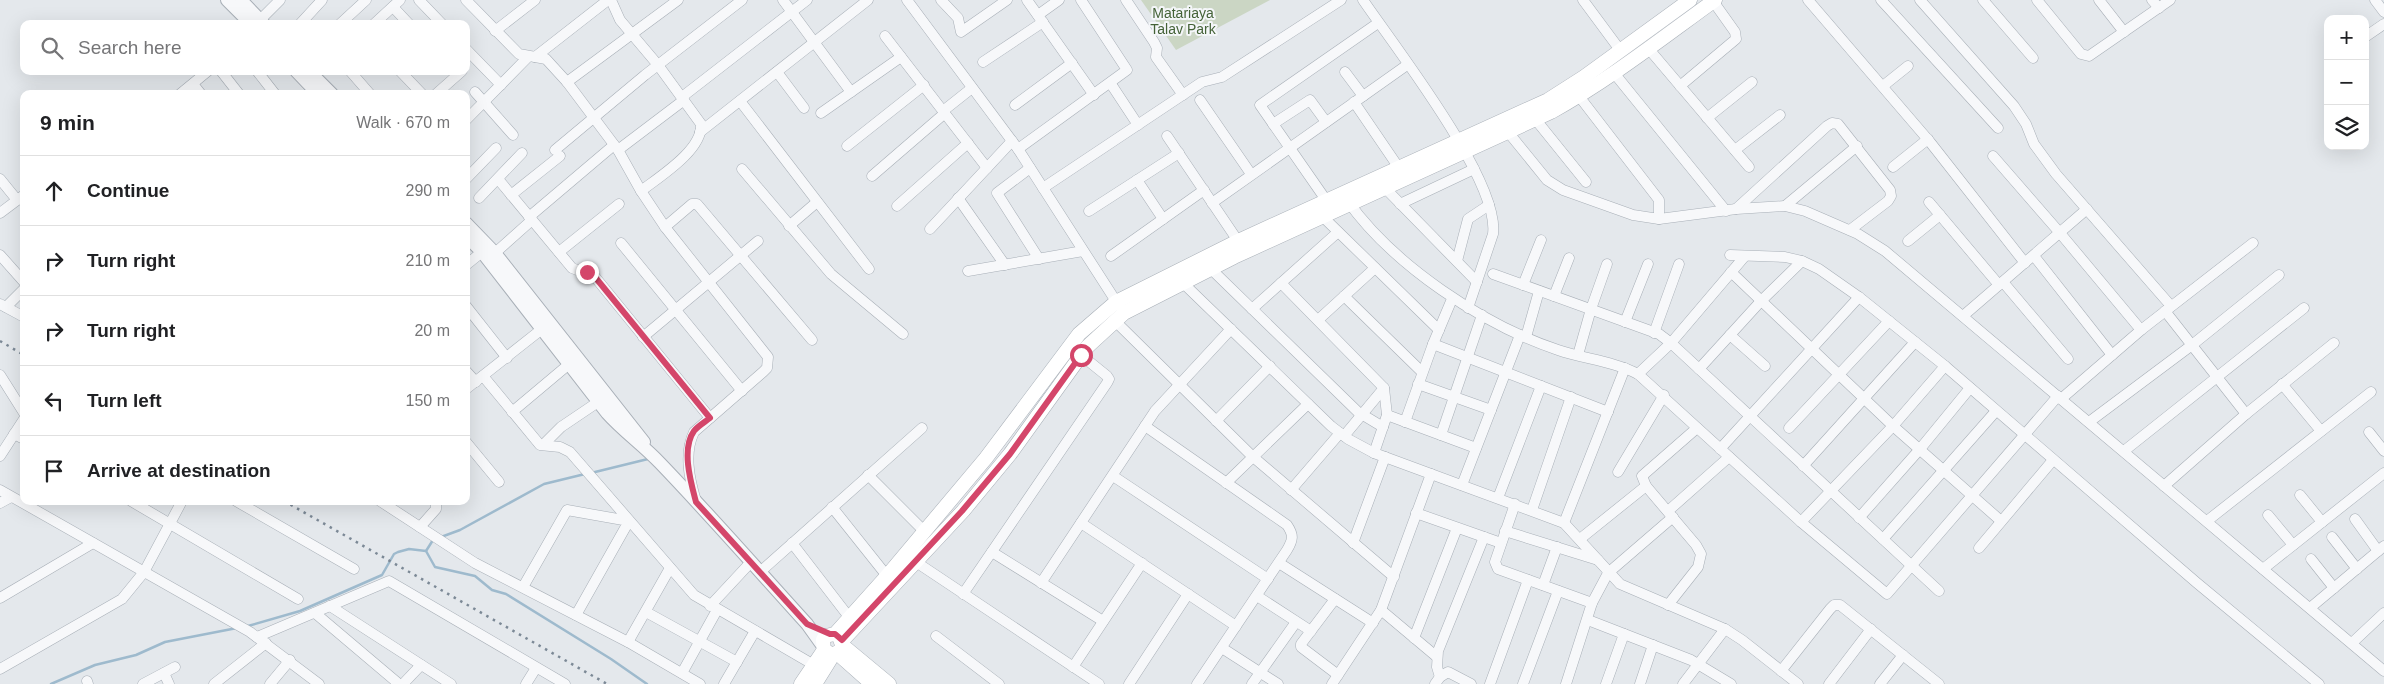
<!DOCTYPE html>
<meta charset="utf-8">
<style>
:root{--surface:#fff;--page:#f2f2f2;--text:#202124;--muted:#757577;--line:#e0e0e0}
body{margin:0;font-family:Arial,sans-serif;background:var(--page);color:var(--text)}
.controls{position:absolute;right:15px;top:15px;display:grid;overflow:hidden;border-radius:10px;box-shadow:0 5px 20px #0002}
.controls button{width:45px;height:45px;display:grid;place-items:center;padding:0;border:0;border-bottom:1px solid var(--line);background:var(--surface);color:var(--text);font:25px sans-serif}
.stop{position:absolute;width:15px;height:15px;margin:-11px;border:4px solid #d4466a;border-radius:50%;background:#fff}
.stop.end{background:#d4466a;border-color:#fff;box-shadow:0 1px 5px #0008}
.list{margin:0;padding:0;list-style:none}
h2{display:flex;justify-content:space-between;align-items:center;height:65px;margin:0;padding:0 20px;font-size:21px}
h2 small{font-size:16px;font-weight:400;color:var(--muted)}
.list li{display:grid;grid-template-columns:32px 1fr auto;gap:15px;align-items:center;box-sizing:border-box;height:70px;padding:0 20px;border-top:1px solid var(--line)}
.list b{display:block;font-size:19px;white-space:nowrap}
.list em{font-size:16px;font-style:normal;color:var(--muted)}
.icon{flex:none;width:28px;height:28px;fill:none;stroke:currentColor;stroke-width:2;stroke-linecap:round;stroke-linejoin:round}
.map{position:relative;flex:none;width:2384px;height:684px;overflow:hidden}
.search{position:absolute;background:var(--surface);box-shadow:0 5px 20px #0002;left:20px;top:20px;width:450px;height:55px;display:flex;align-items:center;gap:12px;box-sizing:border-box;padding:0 18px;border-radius:10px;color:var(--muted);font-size:19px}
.panel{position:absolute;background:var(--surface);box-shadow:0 5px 20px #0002;left:20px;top:90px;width:450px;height:415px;border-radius:10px}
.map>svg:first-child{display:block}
.green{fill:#cbd6c4}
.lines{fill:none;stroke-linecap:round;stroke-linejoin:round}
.stream{stroke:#9ebacd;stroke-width:2.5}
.minor-casing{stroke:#a8afb7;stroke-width:11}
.tertiary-casing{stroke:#a8afb7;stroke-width:14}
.secondary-casing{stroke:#a8afb7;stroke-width:15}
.minor{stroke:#f7f8fa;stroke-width:10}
.tertiary{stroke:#f7f8fa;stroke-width:12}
.secondary{stroke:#fff;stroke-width:14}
.rail{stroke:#7c8996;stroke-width:2.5;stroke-dasharray:2.5 5;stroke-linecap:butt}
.route{stroke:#d4466a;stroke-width:6}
.labels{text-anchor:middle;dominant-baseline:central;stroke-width:4;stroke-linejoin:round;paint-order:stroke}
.park-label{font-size:14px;fill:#446237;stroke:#f4f6f9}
</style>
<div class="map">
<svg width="2384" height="684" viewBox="0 0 2384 684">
<rect width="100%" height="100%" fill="#e4e8ec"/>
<path class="green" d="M1141,0H1270L1176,50Z"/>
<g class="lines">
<g class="stream">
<path d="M591,473L648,459"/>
<path d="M441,537L460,530L544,484L585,474"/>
<path d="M426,551L433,540"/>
<path d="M248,626L300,611L382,575L394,554L398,552L409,549L426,551L435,567L475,576L492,590L506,594L611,659L647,684"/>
<path d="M51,684L95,665L136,655L165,642L237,628"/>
</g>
<defs>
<g id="minor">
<path d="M419,0L442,24"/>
<path d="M466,0L519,54L546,59L567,82L618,150L641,191L665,227L768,357L767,368L763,372L694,432C684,453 689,478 696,501"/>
<path d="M611,0L620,20L658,65L701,124C703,150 659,177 641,191"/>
<path d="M783,0L851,92"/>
<path d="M907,0L1018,149L1119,306"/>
<path d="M941,0L958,18L961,32L1007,0"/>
<path d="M1027,0L1094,95"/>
<path d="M1126,0L1154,42L1157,48L1156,57L1183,95"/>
<path d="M1363,0C1395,47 1500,181 1493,234L1468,308"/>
<path d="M1583,0L1620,50"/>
<path d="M1808,0L1930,142L2025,263"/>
<path d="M1881,0L1998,128"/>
<path d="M1920,0L2014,106L2026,124L2034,144L2056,174L2171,306"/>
<path d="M1983,0L2033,58"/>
<path d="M2037,0L2081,54L2089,56L2170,0"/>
<path d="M2099,0L2124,32"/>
<path d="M2152,0L2159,8"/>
<path d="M2375,0L2384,12"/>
<path d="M393,7L409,24"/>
<path d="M1038,15L1059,0"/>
<path d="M254,22L260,20L280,0"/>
<path d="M300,24L322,0"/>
<path d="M340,24L366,0"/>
<path d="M374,24L400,0"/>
<path d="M495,31L535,0"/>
<path d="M885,36L987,168"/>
<path d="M2365,37L2384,24"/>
<path d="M1648,48L1749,167"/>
<path d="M466,49L501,85"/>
<path d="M535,57L608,0"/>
<path d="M983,62L1043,22"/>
<path d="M221,71L239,94"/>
<path d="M257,71L275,94"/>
<path d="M350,71L370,94"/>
<path d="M400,71L422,94"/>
<path d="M777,72L804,108"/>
<path d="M1345,72L1363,96"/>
<path d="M1614,73L1726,211"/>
<path d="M567,82L678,0"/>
<path d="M193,84L201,94"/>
<path d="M1111,84L1138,125"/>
<path d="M1680,86L1736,39L1735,32L1713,1"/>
<path d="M1883,86L1908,66"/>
<path d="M1575,91L1659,200V219"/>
<path d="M475,92L513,135"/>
<path d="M180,94L208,71"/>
<path d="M436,94L462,71"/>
<path d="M682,97L807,0"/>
<path d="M1200,100L1251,174"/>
<path d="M740,101L869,269"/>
<path d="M1354,102L1399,168"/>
<path d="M1015,105L1072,63"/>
<path d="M943,111L972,88"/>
<path d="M821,113L901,57"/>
<path d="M1707,118L1752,82"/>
<path d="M466,120L528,57"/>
<path d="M1536,120L1586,182"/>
<path d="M1273,124L1310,100L1326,122"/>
<path d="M1504,127L1547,180L1563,190L1633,215L1659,219L1736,209L1785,206L1805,211L1858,234L1885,251L2384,671"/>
<path d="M700,132L868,0"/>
<path d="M1167,136L1238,241"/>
<path d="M847,146L924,85"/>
<path d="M1018,149L1127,70L1081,0"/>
<path d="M555,150L645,75L742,0"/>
<path d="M618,150L684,100"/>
<path d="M1735,150L1780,115"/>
<path d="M1993,156L2060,233L2141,330"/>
<path d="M1893,167L1928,139"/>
<path d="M1030,168L997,193L1039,259"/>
<path d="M742,169L831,274L903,334"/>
<path d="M872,176L945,113"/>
<path d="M0,179L17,200"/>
<path d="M466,179L496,148"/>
<path d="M498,179L572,268L595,277L710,418"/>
<path d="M1137,180L1163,219"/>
<path d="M1043,188L1202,82L1222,77L1341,0"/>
<path d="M1385,188L1477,282"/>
<path d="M511,195L560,156"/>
<path d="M479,198L522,153"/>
<path d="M958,198L1005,265"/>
<path d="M1326,200L1260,105L1378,23"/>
<path d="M1347,200C1393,265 1483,325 1558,350C1584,359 1613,361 1638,374L1801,522L1887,594L2058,396"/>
<path d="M1929,202L1999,285"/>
<path d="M1212,203L1407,65"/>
<path d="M1400,204L1474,169"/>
<path d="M897,206L968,143"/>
<path d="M1785,206L1857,146"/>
<path d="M1736,209L1827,126L1832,123L1838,124L1890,190L1891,196L1888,201L1850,230"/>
<path d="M1089,211L1179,153"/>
<path d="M0,213L24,195"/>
<path d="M1322,216L1439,330"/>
<path d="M529,217L614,145"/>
<path d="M789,226L817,202"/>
<path d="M665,227L692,204H697L812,340"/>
<path d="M930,229L1012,141"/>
<path d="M1908,241L1940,215"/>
<path d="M621,243L742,391"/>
<path d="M559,252L619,204"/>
<path d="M495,253L532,220"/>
<path d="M0,255L24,282"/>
<path d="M1730,255L1785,257L1802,261L1819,269L1859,297L1945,366L2197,583L2319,684"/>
<path d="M1111,256L1204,190"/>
<path d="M2034,256L2112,355"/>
<path d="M1457,261L1468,219L1489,205"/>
<path d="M466,265L482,252"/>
<path d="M1211,269L1358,412L1383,427"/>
<path d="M968,271L1083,251"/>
<path d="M1731,272L1893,426L2001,521"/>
<path d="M1493,274L1659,334L1671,343L1939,591"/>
<path d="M2003,282L2068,359"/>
<path d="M1183,283L1331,426L1348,439L1374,453L1564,523L1620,584L1725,629L1742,640L1798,684"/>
<path d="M1281,283L1384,388L1387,415L1374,453"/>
<path d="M1523,285L1541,240"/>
<path d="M1344,296L1422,372"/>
<path d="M1554,296L1569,258"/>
<path d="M0,304L24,317"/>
<path d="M466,306L507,358"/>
<path d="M6,307L24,289"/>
<path d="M1252,309L1338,232"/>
<path d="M2165,311L2246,414"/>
<path d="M1963,316L2087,209"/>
<path d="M1318,320L1375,268"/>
<path d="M1115,321L1252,456L1394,577"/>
<path d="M1625,322L1648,264"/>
<path d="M1654,333L1679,264"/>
<path d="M1730,335L1765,366"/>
<path d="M643,337L758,241"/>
<path d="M1526,337L1539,291"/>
<path d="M1433,344L1608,412"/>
<path d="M1578,355L1591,309L1607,264"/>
<path d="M1699,369L1761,301L1802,261"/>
<path d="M466,371L476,382"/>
<path d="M1638,374L1671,343L1745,256"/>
<path d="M0,375L24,413"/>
<path d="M483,376L540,445L560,447L570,452L694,595L814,665"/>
<path d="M1418,384L1491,410"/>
<path d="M2282,384L2321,431"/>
<path d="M466,389L542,329"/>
<path d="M2061,399L2141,330L2253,243"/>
<path d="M512,412L568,365"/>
<path d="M1387,415L1476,448"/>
<path d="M1216,421L1270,366"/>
<path d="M1405,422L1433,344L1452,299"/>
<path d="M2089,422L2192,345L2279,275"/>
<path d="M1145,426L1287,525C1294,535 1293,540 1287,550L1197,684"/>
<path d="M1789,428L1889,321"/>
<path d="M2369,432L2384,451"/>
<path d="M14,434L24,439"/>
<path d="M1441,435L1482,315"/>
<path d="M1344,436L1384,388"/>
<path d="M466,442L499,482"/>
<path d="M544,444L561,427L598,402"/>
<path d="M1720,449L1859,297"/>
<path d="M2124,451L2304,308"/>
<path d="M0,456L24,419"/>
<path d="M1803,466L1915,342"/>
<path d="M1618,472L1664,395"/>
<path d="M868,475L925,532"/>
<path d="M1113,476L1268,579"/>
<path d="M1226,483L1308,404"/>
<path d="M1462,485L1520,335"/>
<path d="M2164,486L2246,414L2334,343"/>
<path d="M0,490L250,632L319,684"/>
<path d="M1291,490L1340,433"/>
<path d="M2300,495L2322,522"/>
<path d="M1498,498L1541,386"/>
<path d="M131,501L298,599"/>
<path d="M236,501L354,569"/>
<path d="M380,501L475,563L628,642L700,684"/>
<path d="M0,503L11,497"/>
<path d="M1515,504L1495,562L1498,569L1592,603"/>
<path d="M832,507L887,576"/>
<path d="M1532,510L1571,397"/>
<path d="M1668,511L1729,457"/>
<path d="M1416,513L1501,543"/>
<path d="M2268,515L2293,545"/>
<path d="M1859,518L1920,449L1970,388"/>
<path d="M2355,519L2378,551"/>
<path d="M2207,521L2371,392"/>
<path d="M1801,522L1893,426L1945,366"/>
<path d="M1081,523L1236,626"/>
<path d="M1564,523L1625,368"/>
<path d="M420,527L436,509V501"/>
<path d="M1505,531L1598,560"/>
<path d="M2332,537L2357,569"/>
<path d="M1580,539L1646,486"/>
<path d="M1883,539L1996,411"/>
<path d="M792,543L849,617"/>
<path d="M1353,543L1385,457"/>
<path d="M1979,548L2053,460"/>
<path d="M992,552L1103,621"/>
<path d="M910,558L1099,684"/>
<path d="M2311,559L2334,588"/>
<path d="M1279,563L1373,623"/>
<path d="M2263,569L2384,473"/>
<path d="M760,572L922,428"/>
<path d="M1041,583L1155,411L1231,329"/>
<path d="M1543,585L1557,547"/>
<path d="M523,587L567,510L629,521L576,615"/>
<path d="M963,594L1107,383L1109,379L1107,376L1081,355"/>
<path d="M1257,596L1311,631"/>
<path d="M0,598L93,543"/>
<path d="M1335,599L1301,644V647L1338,675"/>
<path d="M1668,605L1698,567L1701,554L1696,545L1646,486L1642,476L1697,428"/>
<path d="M330,606L451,684"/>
<path d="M710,606L751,562"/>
<path d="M2310,608L2384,546"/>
<path d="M1381,610L1437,657"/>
<path d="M646,612L737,662"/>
<path d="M315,613L399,684"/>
<path d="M1588,620L1691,660L1731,684"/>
<path d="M936,636L999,684"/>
<path d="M257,637L389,581L565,684"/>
<path d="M1414,638L1457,528"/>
<path d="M628,642L670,568"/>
<path d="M2352,643L2384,613"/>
<path d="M1222,648L1278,684"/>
<path d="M1073,667L1142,563"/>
<path d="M0,669L122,599L144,572L182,501"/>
<path d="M1781,671L1830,609L1834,605H1840L1939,684"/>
<path d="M164,673L169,684"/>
<path d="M682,673L717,610"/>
<path d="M1440,677L1437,667L1438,651L1484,537"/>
<path d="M87,681L88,684"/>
<path d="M143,684L175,667"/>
<path d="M214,684L266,643"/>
<path d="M270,684L290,660"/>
<path d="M403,684L421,665"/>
<path d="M526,684L536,668"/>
<path d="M724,684L755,631"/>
<path d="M1129,684L1188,594"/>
<path d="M1252,684L1296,622"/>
<path d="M1332,684L1381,610L1431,474"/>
<path d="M1435,684L1440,677L1448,672L1471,684"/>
<path d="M1490,684L1528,580"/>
<path d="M1523,684L1558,591"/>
<path d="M1566,684L1592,603L1608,573L1673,517"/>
<path d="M1606,684L1624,634"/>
<path d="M1640,684L1653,645"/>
<path d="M1683,684L1725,629"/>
<path d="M1829,684L1871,629"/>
<path d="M1880,684L1903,655"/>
</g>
<g id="tertiary">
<path d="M227,0L251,24"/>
<path d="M241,0L264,24"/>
<path d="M296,71L318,94"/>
<path d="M309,71L332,94"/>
<path d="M466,223L495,253L644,442"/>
<path d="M466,236L482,252L607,413C623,431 643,445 660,463C710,515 758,570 807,624L822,645"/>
</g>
<g id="secondary">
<path d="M835,634L839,636L842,645L841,650L833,655L824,650L823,640L825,636L835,634L887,576L986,458L1079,334L1116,302L1238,241L1548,100L1584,77L1690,0"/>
<path d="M842,641L963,511L1010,454L1087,347L1124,313L1234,257L1551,112C1609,80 1661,39 1715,0"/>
<path d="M842,645L889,684"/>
<path d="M837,653L872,684"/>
<path d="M801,684L824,650"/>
<path d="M815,684L833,655"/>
</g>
</defs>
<use href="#minor" class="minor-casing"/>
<use href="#tertiary" class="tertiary-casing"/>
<use href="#secondary" class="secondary-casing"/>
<use href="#minor" class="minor"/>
<use href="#tertiary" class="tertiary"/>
<use href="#secondary" class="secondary"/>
<g class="rail">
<path d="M0,341L24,355"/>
<path d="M284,501L607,684"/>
</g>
</g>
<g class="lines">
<path class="route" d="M587,272L595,277L710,418C705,422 698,426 694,431C681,449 691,483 696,502L807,624L830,634H835L842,640L962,511L1010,454L1081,355"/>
</g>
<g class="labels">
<g class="park-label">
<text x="1183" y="13">Matariaya<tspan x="1183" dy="16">Talav Park</tspan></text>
</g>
</g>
</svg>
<div class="controls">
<button>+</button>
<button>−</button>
<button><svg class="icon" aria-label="layers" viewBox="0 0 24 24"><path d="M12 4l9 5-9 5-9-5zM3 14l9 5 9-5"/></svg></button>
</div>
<div class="stop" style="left:1081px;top:355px"></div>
<div class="stop end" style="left:587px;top:272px"></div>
<div class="search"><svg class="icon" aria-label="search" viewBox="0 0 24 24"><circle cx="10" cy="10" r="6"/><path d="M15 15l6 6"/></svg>Search here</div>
<section class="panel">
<h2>9 min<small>Walk · 670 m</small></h2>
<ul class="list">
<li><svg class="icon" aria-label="ahead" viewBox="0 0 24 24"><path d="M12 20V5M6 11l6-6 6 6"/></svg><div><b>Continue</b></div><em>290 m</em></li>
<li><svg class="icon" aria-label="right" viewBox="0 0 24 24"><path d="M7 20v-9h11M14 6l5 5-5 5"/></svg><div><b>Turn right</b></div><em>210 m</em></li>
<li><svg class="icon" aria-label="right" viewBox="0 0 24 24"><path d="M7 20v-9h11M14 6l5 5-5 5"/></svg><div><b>Turn right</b></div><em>20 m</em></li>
<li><svg class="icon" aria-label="left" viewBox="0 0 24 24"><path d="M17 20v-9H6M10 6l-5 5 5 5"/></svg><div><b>Turn left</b></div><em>150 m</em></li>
<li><svg class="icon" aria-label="arrive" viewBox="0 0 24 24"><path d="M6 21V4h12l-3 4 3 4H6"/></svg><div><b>Arrive at destination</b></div></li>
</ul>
</section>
</div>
